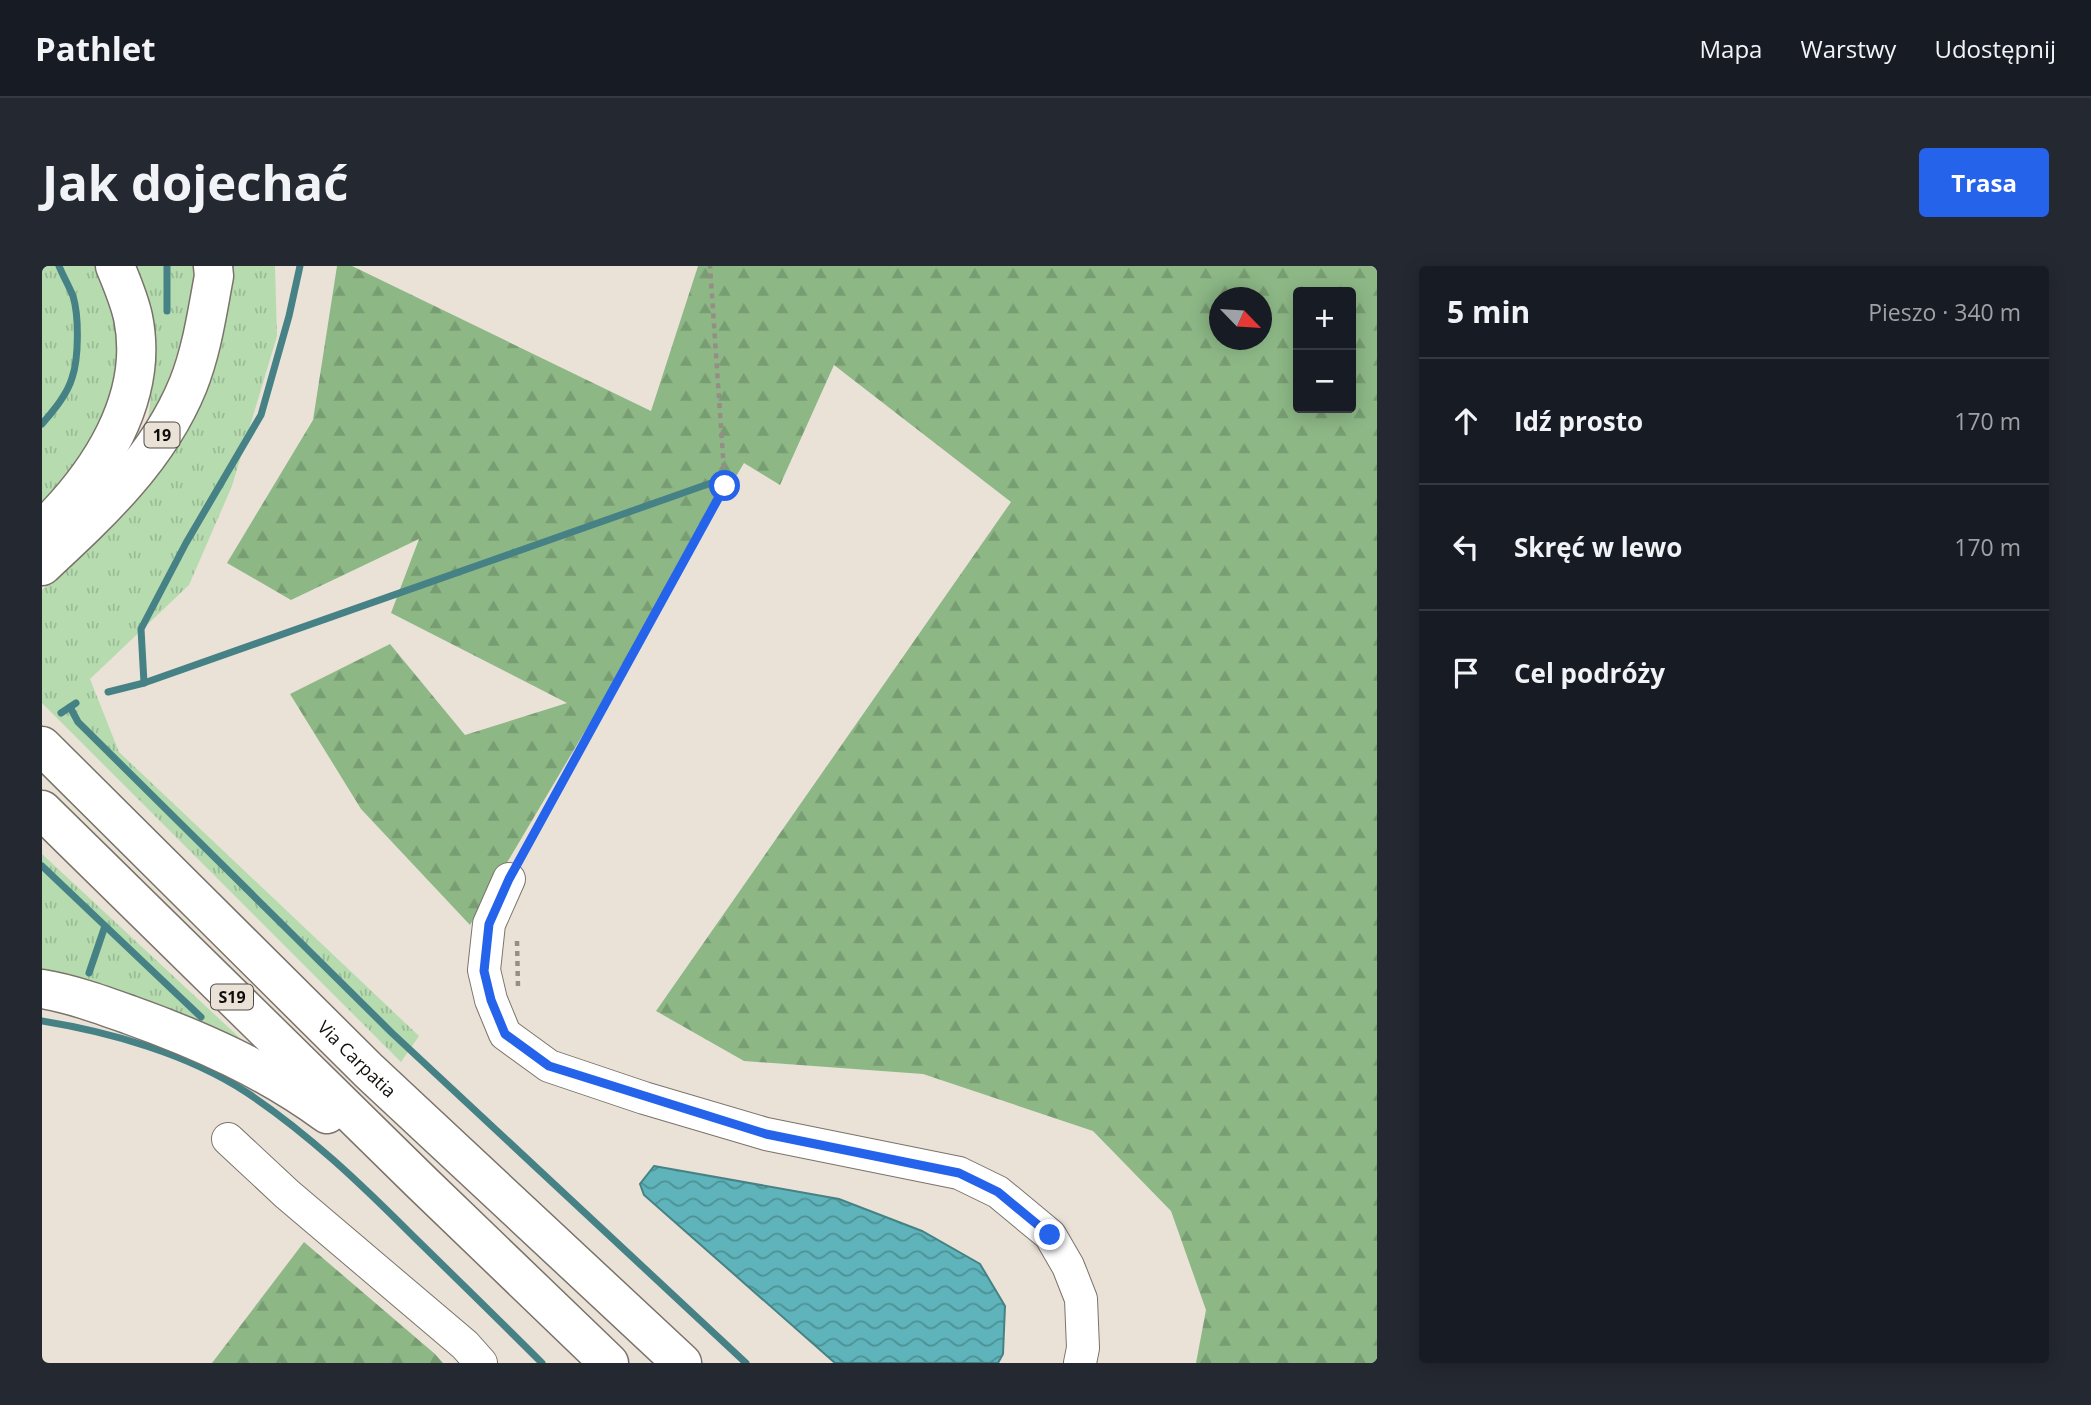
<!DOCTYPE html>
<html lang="pl">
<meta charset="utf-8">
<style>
:root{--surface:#171b24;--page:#242831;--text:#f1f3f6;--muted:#9ea1a6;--line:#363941;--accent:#2563eb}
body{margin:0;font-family:"Open Sans",sans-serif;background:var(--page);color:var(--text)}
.controls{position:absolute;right:21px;top:21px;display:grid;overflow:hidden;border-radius:7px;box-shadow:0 4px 18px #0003}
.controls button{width:63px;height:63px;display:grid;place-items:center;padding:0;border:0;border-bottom:2px solid var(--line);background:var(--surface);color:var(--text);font:35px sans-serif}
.compass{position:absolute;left:1167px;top:21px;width:63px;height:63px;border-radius:50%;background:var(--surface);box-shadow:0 4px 18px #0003;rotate:115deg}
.stop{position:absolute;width:21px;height:21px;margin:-16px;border:5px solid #2563eb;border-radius:50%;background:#fff}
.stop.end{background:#2563eb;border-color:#fff;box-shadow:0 2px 7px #0008}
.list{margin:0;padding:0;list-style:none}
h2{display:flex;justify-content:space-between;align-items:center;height:91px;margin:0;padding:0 28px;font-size:30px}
h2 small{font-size:23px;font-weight:400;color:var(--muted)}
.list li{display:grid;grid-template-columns:46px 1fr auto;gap:21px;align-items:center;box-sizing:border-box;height:126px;padding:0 28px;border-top:2px solid var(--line)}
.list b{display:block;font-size:26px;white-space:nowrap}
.list em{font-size:23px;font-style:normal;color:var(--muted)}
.icon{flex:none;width:38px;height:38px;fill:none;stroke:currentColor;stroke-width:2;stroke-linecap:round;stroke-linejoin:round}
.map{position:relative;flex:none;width:1335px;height:1097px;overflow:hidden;border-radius:7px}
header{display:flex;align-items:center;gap:42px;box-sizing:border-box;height:98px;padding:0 35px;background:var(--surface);border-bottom:2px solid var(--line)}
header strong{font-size:33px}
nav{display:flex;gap:38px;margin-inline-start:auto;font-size:24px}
.intro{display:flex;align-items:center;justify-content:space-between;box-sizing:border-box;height:168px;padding:0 42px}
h1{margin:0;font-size:49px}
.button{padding:18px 32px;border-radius:7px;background:var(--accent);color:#fff;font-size:24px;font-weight:700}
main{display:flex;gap:42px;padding:0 42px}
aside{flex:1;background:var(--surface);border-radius:7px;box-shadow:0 4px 18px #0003}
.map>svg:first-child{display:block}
.grass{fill:url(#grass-tufts)}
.forest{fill:url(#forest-firs);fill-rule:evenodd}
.water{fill:url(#water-waves);stroke:#468285;stroke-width:2}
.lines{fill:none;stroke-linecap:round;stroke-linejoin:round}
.stream{stroke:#468285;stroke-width:7}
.minor-casing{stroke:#7a736a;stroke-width:34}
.highway-casing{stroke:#7a736a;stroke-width:41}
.path{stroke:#958e87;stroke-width:4.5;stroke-dasharray:5 5;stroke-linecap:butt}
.minor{stroke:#fff;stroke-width:32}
.highway{stroke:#fff;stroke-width:38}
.route{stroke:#2563eb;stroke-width:9}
.labels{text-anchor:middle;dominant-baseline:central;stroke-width:5;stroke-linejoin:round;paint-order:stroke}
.shield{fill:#eae2d7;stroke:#514c47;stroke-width:2}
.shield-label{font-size:16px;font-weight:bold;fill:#0f0c09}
.street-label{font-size:18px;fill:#0f0c09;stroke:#eae2d7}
</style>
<header>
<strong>Pathlet</strong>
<nav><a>Mapa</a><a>Warstwy</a><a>Udostępnij</a></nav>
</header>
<div class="intro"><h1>Jak dojechać</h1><a class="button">Trasa</a></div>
<main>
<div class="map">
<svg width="1335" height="1097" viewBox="0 0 1335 1097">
<defs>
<pattern id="grass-tufts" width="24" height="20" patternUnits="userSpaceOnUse" patternTransform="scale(1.75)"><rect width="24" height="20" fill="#b5dbaf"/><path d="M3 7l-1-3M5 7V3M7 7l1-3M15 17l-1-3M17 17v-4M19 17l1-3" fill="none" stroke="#9abb95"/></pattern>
<pattern id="forest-firs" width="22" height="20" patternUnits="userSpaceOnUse" patternTransform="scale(1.75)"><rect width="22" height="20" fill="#8db886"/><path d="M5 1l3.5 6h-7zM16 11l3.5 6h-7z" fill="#789d72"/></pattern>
<pattern id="water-waves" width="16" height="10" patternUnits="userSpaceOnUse" patternTransform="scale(1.75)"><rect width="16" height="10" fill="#5eb4ba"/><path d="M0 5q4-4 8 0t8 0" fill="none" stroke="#4c9195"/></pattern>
</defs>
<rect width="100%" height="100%" fill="#eae2d7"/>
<g class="grass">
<path d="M0,0H53C100,99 71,161 0,237Z"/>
<path d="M90,0H153C146,55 134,107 106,155L110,120L109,61Z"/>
<path d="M188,0H233L235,70L190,220L147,319L48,413L77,486L377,770L359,796L0,437V324L60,265Z"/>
<path d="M0,588L214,787L0,706Z"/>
</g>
<g class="forest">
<path d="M295,0H310L609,145L656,0H1335V1097H1154L1164,1044L1129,945L1051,865L881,808L702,795L614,745L969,236L792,99L738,219L702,197L428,659L319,543L248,428L348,378L423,469L525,437L349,347L377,273L249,334L185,297L271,154ZM1256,26H1309V142H1256ZM1178,32H1220V74H1178Z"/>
<path d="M262,976L393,1088L401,1097H170Z"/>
</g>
<path class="water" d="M612,900L797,933L880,965L938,998L963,1040L961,1088L956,1097H793L602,929L598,918Z"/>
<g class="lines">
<g class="stream">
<path d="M125,0V45"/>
<path d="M0,158C11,145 25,129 30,112C37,92 37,50 31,30C27,20 21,10 17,0"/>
<path d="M102,417L99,363L144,277L219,149L247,50L258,0"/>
<path d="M66,426L102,417L672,216"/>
<path d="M28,441L36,456L350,767L704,1097"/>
<path d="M19,447L34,437"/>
<path d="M0,600L159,751"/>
<path d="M47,707L63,660"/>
<path d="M0,755C68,766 146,788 204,826C266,867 320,919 372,971C415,1013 458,1055 500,1097"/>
</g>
<defs>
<g id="minor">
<path d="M467,613L447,658L442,704L449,734L463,768L507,800L602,832L724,868L917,907L956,926L1008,969L1026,1000L1039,1033L1041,1082L1038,1097"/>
<path d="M186,873L245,928L423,1079L439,1097"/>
</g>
<g id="highway">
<path d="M0,264C56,210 108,133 91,51C87,33 80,17 73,0"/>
<path d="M0,300C57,247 116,193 146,119C160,84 165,47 172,10L171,0"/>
<path id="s1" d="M0,480L327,805L640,1097"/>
<path d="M0,544L380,917L567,1097"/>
<path d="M0,723C30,728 60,739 88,749C158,774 225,804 285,848"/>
</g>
</defs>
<use href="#minor" class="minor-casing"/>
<use href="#highway" class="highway-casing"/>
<g class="path">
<path d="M480,590L683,220L668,0"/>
<path d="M475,675L476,722"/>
</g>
<use href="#minor" class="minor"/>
<use href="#highway" class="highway"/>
</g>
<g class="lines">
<path class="route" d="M683,220L467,613L447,658L442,705L449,734L463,768L507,800L724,868L917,907L956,926L1008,969"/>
</g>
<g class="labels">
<g class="shield">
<rect x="102.5" y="156.5" width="35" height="25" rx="5"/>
<rect x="169" y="718.5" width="42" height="25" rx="5"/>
</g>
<g class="shield-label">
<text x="120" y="169">19</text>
<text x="190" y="731">S19</text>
</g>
<g class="street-label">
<text stroke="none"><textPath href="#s1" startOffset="444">Via Carpatia</textPath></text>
</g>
</g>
</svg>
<div class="controls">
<button>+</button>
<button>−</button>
</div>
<svg class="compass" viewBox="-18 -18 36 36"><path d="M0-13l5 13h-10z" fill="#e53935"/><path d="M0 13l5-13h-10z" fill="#9ea1a6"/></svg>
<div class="stop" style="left:683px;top:220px"></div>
<div class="stop end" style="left:1008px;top:969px"></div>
</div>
<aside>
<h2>5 min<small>Pieszo · 340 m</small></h2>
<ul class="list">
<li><svg class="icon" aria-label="ahead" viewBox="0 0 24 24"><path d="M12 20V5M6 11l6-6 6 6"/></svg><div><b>Idź prosto</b></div><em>170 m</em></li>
<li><svg class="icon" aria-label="left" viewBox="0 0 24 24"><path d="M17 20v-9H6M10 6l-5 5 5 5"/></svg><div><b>Skręć w lewo</b></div><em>170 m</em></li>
<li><svg class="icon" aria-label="arrive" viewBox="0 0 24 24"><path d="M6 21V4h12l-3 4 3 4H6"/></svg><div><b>Cel podróży</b></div></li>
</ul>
</aside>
</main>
